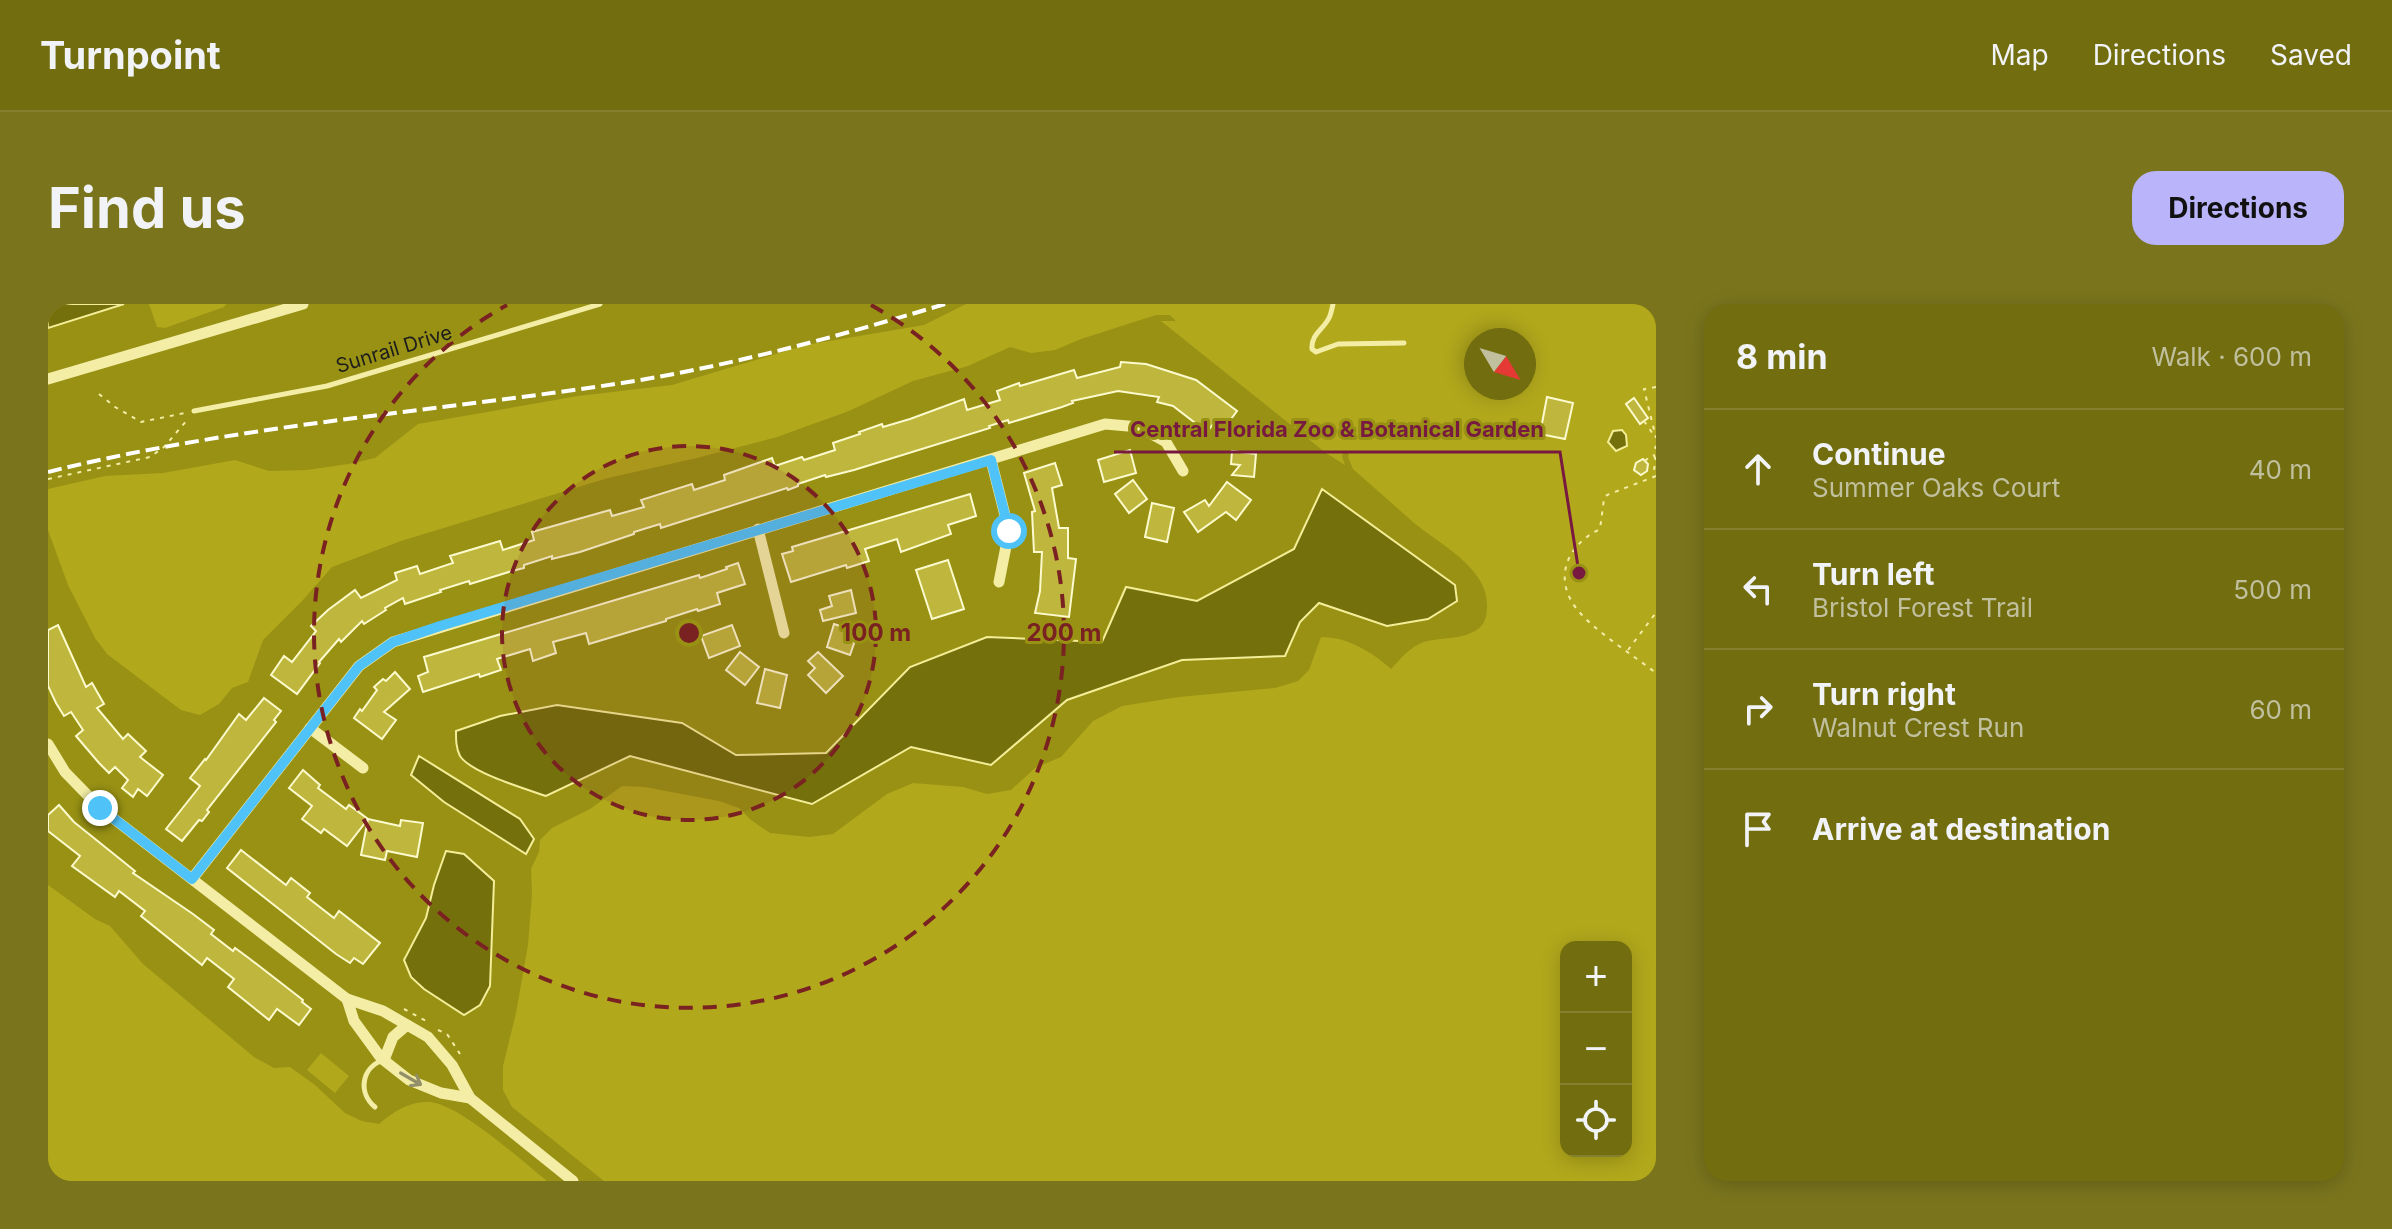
<!DOCTYPE html>
<meta charset="utf-8">
<style>
:root{--surface:#726d0f;--page:#7a751d;--text:#f1f3f6;--muted:#c1c09e;--line:#84802f;--accent:#bab4fa}
body{margin:0;font-family:Inter,sans-serif;background:var(--page);color:var(--text)}
.controls{position:absolute;right:24px;bottom:24px;display:grid;overflow:hidden;border-radius:16px;box-shadow:0 4px 20px #0003}
.controls button{width:72px;height:72px;display:grid;place-items:center;padding:0;border:0;border-bottom:2px solid var(--line);background:var(--surface);color:var(--text);font:40px sans-serif}
.compass{position:absolute;left:1416px;top:24px;width:72px;height:72px;border-radius:50%;background:var(--surface);box-shadow:0 4px 20px #0003;rotate:128deg}
.stop{position:absolute;width:24px;height:24px;margin:-18px;border:6px solid #4fc3f7;border-radius:50%;background:#fff}
.stop.end{background:#4fc3f7;border-color:#fff;box-shadow:0 2px 8px #0008}
.list{margin:0;padding:0;list-style:none}
h2{display:flex;justify-content:space-between;align-items:center;height:104px;margin:0;padding:0 32px;font-size:34px}
h2 small{font-size:26px;font-weight:400;color:var(--muted)}
.list li{display:grid;grid-template-columns:52px 1fr auto;gap:24px;align-items:center;box-sizing:border-box;height:120px;padding:0 32px;border-top:2px solid var(--line)}
.list b{display:block;font-size:30px;white-space:nowrap}
.list p{margin:0;font-size:26px;white-space:nowrap;color:var(--muted)}
.list em{font-size:26px;font-style:normal;color:var(--muted)}
.icon{flex:none;width:44px;height:44px;fill:none;stroke:currentColor;stroke-width:2;stroke-linecap:round;stroke-linejoin:round}
.map{position:relative;flex:none;width:1608px;height:877px;overflow:hidden;border-radius:24px}
header{display:flex;align-items:center;gap:48px;box-sizing:border-box;height:112px;padding:0 40px;background:var(--surface);border-bottom:2px solid var(--line)}
header strong{font-size:38px}
nav{display:flex;gap:44px;margin-inline-start:auto;font-size:28px}
.intro{display:flex;align-items:center;justify-content:space-between;box-sizing:border-box;height:192px;padding:0 48px}
h1{margin:0;font-size:56px}
.button{padding:20px 36px;border-radius:24px;background:var(--accent);color:#111;font-size:28px;font-weight:700}
main{display:flex;gap:48px;padding:0 48px}
aside{flex:1;background:var(--surface);border-radius:24px;box-shadow:0 4px 20px #0003}
.map>svg:first-child{display:block}
.green{fill:#b2a81c;fill-rule:evenodd}
.water{fill:#74700c;stroke:#f5ee98;stroke-width:2}
.building{fill:#bfb73d;stroke:#fdface;stroke-width:2}
.lines{fill:none;stroke-linecap:round;stroke-linejoin:round}
.path{stroke:#f3eda6;stroke-width:2;stroke-dasharray:4 6;stroke-linecap:butt}
.lane{stroke:#f3eda6;stroke-width:5}
.street{stroke:#f3eda6;stroke-width:11}
.rail{stroke:#fff;stroke-width:4;stroke-dasharray:14 6;stroke-linecap:butt}
.oneway{stroke:#938f68}
.route{stroke:#4fc3f7;stroke-width:10}
.ring{fill:none;stroke:#7a2222;stroke-width:4;stroke-dasharray:14 10}
.labels{text-anchor:middle;dominant-baseline:central;stroke-width:6;stroke-linejoin:round;paint-order:stroke}
.street-label{font-size:20px;fill:#1d1d1d;stroke:#989114}
.centre{fill:#7a2222;stroke:#989114;stroke-width:4}
.ring-label{font-size:24px;text-anchor:middle;font-weight:bold;fill:#7a2222;stroke:#989114;stroke-width:6;stroke-linejoin:round;paint-order:stroke}
.leader{fill:none;stroke:#781a3f;stroke-width:3}
.callout-dot{fill:#781a3f;stroke:#989114;stroke-width:3}
.callout-label{font-size:22px;text-anchor:middle;font-weight:bold;fill:#781a3f;stroke:#989114;stroke-width:6;stroke-linejoin:round;paint-order:stroke}
</style>
<header>
<strong>Turnpoint</strong>
<nav><a>Map</a><a>Directions</a><a>Saved</a></nav>
</header>
<div class="intro"><h1>Find us</h1><a class="button">Directions</a></div>
<main>
<div class="map">
<svg width="1608" height="877" viewBox="0 0 1608 877">
<rect width="100%" height="100%" fill="#989114"/>
<g class="green">
<path d="M101,0H178L176,3L117,24L109,23Z"/>
<path d="M918,0H1608V877H556L464,803L455,786V762L468,709L480,641L484,590L483,565L491,548L492,536L504,524L542,505L574,482L597,483L671,497L691,504L703,516L722,529L761,533L785,530L839,490L865,479L915,483L939,490L963,486L987,464L1013,453L1045,417L1074,402L1131,393L1227,384L1250,377L1261,366L1273,333C1300,333 1324,348 1343,365C1352,355 1363,342 1376,338C1393,333 1415,336 1430,325C1437,320 1439,312 1439,303C1441,264 1391,240 1365,218C1345,200 1325,183 1305,165L1300,153L1301,150L1296,147L1294,152L1297,161L1278,149L1113,17H1128L1122,11H1108L1033,35L1007,46L983,49L962,43L920,62L865,77L801,107L729,133L649,154L560,174L353,237L284,263L255,296L215,336L200,378L184,384L171,400L152,411L133,406L59,350L47,334L20,281L0,226V185L57,172L115,169L187,156L221,167L259,166L300,160L327,154L370,120L530,92L624,81L758,41L876,21ZM1428,36H1476V84H1428ZM1518,643H1578V847H1518Z"/>
<path d="M0,581L47,615L62,622L95,660L206,753L226,764L242,763L267,781L297,809L314,817L331,820C345,808 361,797 381,798C410,799 474,857 499,877H0Z"/>
<path d="M273,749L301,772L287,789L259,766Z"/>
</g>
<g class="water">
<path d="M0,0H76L0,24Z"/>
<path d="M1574,126L1578,131L1579,142L1568,147L1560,138L1565,127Z"/>
<path d="M1274,185L1407,281L1409,297L1380,315L1339,322L1271,299L1252,318L1237,352L1134,356L1019,396L943,461L863,443L764,500L582,452L498,492C478,485 423,469 412,452C408,444 408,436 408,427L452,412L509,401L634,419L688,451L778,449L862,363L939,333L1054,338L1078,283L1149,297L1246,245Z"/>
<path d="M371,452L472,515L486,535L478,550L396,498L363,471Z"/>
<path d="M398,547L416,550L446,577L442,682L432,701L416,711L376,685L363,673L356,656L378,614L386,581Z"/>
</g>
<g class="building">
<path d="M1073,58L1098,60L1148,76L1189,107L1175,126L1166,119L1159,128L1125,102L1109,98L1111,93L1070,87L1024,97L1025,99L1014,103L961,119L960,116L941,122L942,124L806,166L778,173L777,171L750,180V182L740,186L739,184L613,224L612,220L586,228V230L532,248L504,255V252L476,261V264L464,267L422,280L421,277L392,286L393,288L357,300L355,294L337,304L338,306L316,320L314,317L293,338L291,335L271,358L272,359L249,390L223,371L236,352L244,358L268,327L263,322L280,306L307,286L313,294L349,276L347,269L369,262L372,270L405,259L402,252L452,237L455,246L486,236L484,228L562,206L564,212L596,203L593,196L644,180L646,186L677,176L676,171L724,154L727,162L754,153L756,156L787,146L785,139L812,130L811,128L834,120L835,123L862,115L916,95L919,106L952,96L949,87L971,79L972,82L1026,66L1029,74L1072,63Z"/>
<path d="M1499,93L1525,99L1517,135L1492,130Z"/>
<path d="M1586,94L1600,114L1592,120L1578,100Z"/>
<path d="M1082,146L1088,169L1056,178L1050,156Z"/>
<path d="M1184,147L1208,150L1206,173L1184,171L1192,161L1183,160Z"/>
<path d="M1595,155L1600,160L1599,167L1593,171L1586,166L1588,159Z"/>
<path d="M1007,159L1014,181L1004,184L1011,224H1020V254L1028,255L1021,313L987,309L992,287L994,248H986L984,208L987,207L976,169Z"/>
<path d="M1085,176L1099,195L1081,209L1067,190Z"/>
<path d="M1179,178L1203,196L1188,216L1178,208L1150,228L1136,208L1157,196L1161,202Z"/>
<path d="M922,190L928,212L900,221L903,230L853,248L849,235L817,245L821,257L799,264L798,261L743,278L734,250L745,247L744,243Z"/>
<path d="M1104,199L1126,204L1119,238L1097,233Z"/>
<path d="M900,256L916,305L884,315L868,266Z"/>
<path d="M690,259L697,280L669,289L672,300L650,307L649,305L618,315V317L541,340L538,329L505,338L508,349L485,357L482,345L449,355L453,366L432,373L431,370L375,388L370,372L380,368L376,353L651,271L652,274L679,265L678,263Z"/>
<path d="M803,286L808,309L775,317L772,306L784,302L781,292Z"/>
<path d="M786,320L810,328L802,351L779,343Z"/>
<path d="M10,321L38,383L44,379L56,400L49,404L75,435L80,430L98,447L92,453L115,471L99,492L90,485L85,493L74,484L80,476L67,463L61,469L51,459L28,432L35,426L23,408L16,412L8,399L0,382V326Z"/>
<path d="M684,321L692,342L661,354L653,332Z"/>
<path d="M692,348L711,363L697,381L678,366Z"/>
<path d="M770,348L795,372L778,389L760,371L767,364L760,357Z"/>
<path d="M717,365L739,371L732,404L709,399Z"/>
<path d="M347,368L362,385L336,408L348,416L334,435L306,414L312,405L314,407L329,386L326,383L335,375L338,377Z"/>
<path d="M216,394L233,407L226,416L228,418L159,506L161,508L154,517L151,516L134,537L118,525L152,482L142,474L157,455L158,456L191,410L198,416Z"/>
<path d="M255,466L272,481L270,484L298,505L301,501L320,515L299,542L276,525L273,529L254,515L264,502L241,484Z"/>
<path d="M11,501L26,518L87,567L85,569L145,610L166,626L163,630L185,647L187,644L202,655L255,696L254,698L263,705L251,721L229,705L221,716L180,683L186,675L159,654L154,661L93,612L97,607L71,587L67,593L24,562L32,552L0,527V511Z"/>
<path d="M320,515L352,522L353,516L375,519L369,553L339,547L337,556L313,551Z"/>
<path d="M193,546L238,581L243,574L262,589L259,593L286,614L291,607L332,639L315,660L306,654L302,659L288,650L179,564Z"/>
</g>
<g class="lines">
<g class="path">
<path d="M1608,83L1596,85L1608,134"/>
<path d="M51,90L67,103L93,118L137,109"/>
<path d="M1596,117L1607,133"/>
<path d="M1607,154L1605,149L1608,142"/>
<path d="M1597,157L1599,155L1608,154L1605,172"/>
<path d="M1608,172L1559,191L1556,195L1552,225C1515,243 1504,280 1534,311C1554,332 1585,351 1608,369"/>
<path d="M0,175L102,153L116,143L140,115"/>
<path d="M1580,346L1607,310"/>
<path d="M356,705L378,717"/>
<path d="M390,726L399,730L412,750"/>
</g>
<g class="lane">
<path d="M1285,0C1284,5 1283,10 1281,14C1275,26 1263,30 1264,45L1268,48L1290,40L1356,39"/>
<path d="M146,107L279,82L552,0"/>
<path d="M327,803C310,789 313,764 335,756"/>
</g>
<g class="street">
<path d="M0,75L255,0"/>
<path d="M943,156L961,227L951,278"/>
<path d="M710,225L736,329"/>
<path d="M262,424L315,464"/>
<path d="M0,440L17,468L52,504L299,695L335,707L380,733L404,761L422,794L525,877"/>
<path d="M144,575L311,362L345,338L1057,120L1091,123L1118,138L1135,167"/>
<path d="M299,695L306,717L333,754L361,776L393,789L422,794"/>
<path d="M336,756L345,733L359,721"/>
</g>
<path class="rail" d="M0,168C188,121 383,108 574,79C683,62 791,32 897,0"/>
</g>
<defs><path id="oneway-shaft" d="M-6 0H5M1.5-3L5.5 0L1.5 3" fill="none" stroke-width="1.6" stroke-linecap="round" stroke-linejoin="round" transform="scale(2)"/></defs>
<use class="oneway" href="#oneway-shaft" transform="translate(363 775) rotate(30)"/>
<g class="lines">
<path class="route" d="M52,504L144,575L311,362L345,338L392,322L943,156L961,227"/>
</g>
<circle cx="641" cy="329" r="187" fill="#7a2222" fill-opacity=".12"/>
<g class="ring">
<circle cx="641" cy="329" r="187"/>
<path d="M823 1A375 375 0 1 1 459 1"/>
</g>
<g class="labels">
<g class="street-label">
<text transform="translate(346 45) rotate(-17)">Sunrail Drive</text>
</g>
</g>
<circle cx="641" cy="329" r="12" class="centre"/>
<g class="ring-label">
<text x="828" y="337">100 m</text>
<text x="1016" y="337">200 m</text>
</g>
<path class="leader" d="M1531 269L1512 148H1066"/>
<circle class="callout-dot" cx="1531" cy="269" r="8"/>
<g class="callout-label">
<text x="1289" y="133">Central Florida Zoo &amp; Botanical Garden</text>
</g>
</svg>
<div class="controls">
<button>+</button>
<button>−</button>
<button><svg class="icon" aria-label="locate" viewBox="0 0 24 24"><circle cx="12" cy="12" r="6"/><path d="M12 2v4M12 18v4M2 12h4M18 12h4"/></svg></button>
</div>
<svg class="compass" viewBox="-18 -18 36 36"><path d="M0-13l5 13h-10z" fill="#e53935"/><path d="M0 13l5-13h-10z" fill="#c1c09e"/></svg>
<div class="stop" style="left:961px;top:227px"></div>
<div class="stop end" style="left:52px;top:504px"></div>
</div>
<aside>
<h2>8 min<small>Walk · 600 m</small></h2>
<ul class="list">
<li><svg class="icon" aria-label="ahead" viewBox="0 0 24 24"><path d="M12 20V5M6 11l6-6 6 6"/></svg><div><b>Continue</b><p>Summer Oaks Court</p></div><em>40 m</em></li>
<li><svg class="icon" aria-label="left" viewBox="0 0 24 24"><path d="M17 20v-9H6M10 6l-5 5 5 5"/></svg><div><b>Turn left</b><p>Bristol Forest Trail</p></div><em>500 m</em></li>
<li><svg class="icon" aria-label="right" viewBox="0 0 24 24"><path d="M7 20v-9h11M14 6l5 5-5 5"/></svg><div><b>Turn right</b><p>Walnut Crest Run</p></div><em>60 m</em></li>
<li><svg class="icon" aria-label="arrive" viewBox="0 0 24 24"><path d="M6 21V4h12l-3 4 3 4H6"/></svg><div><b>Arrive at destination</b></div></li>
</ul>
</aside>
</main>
